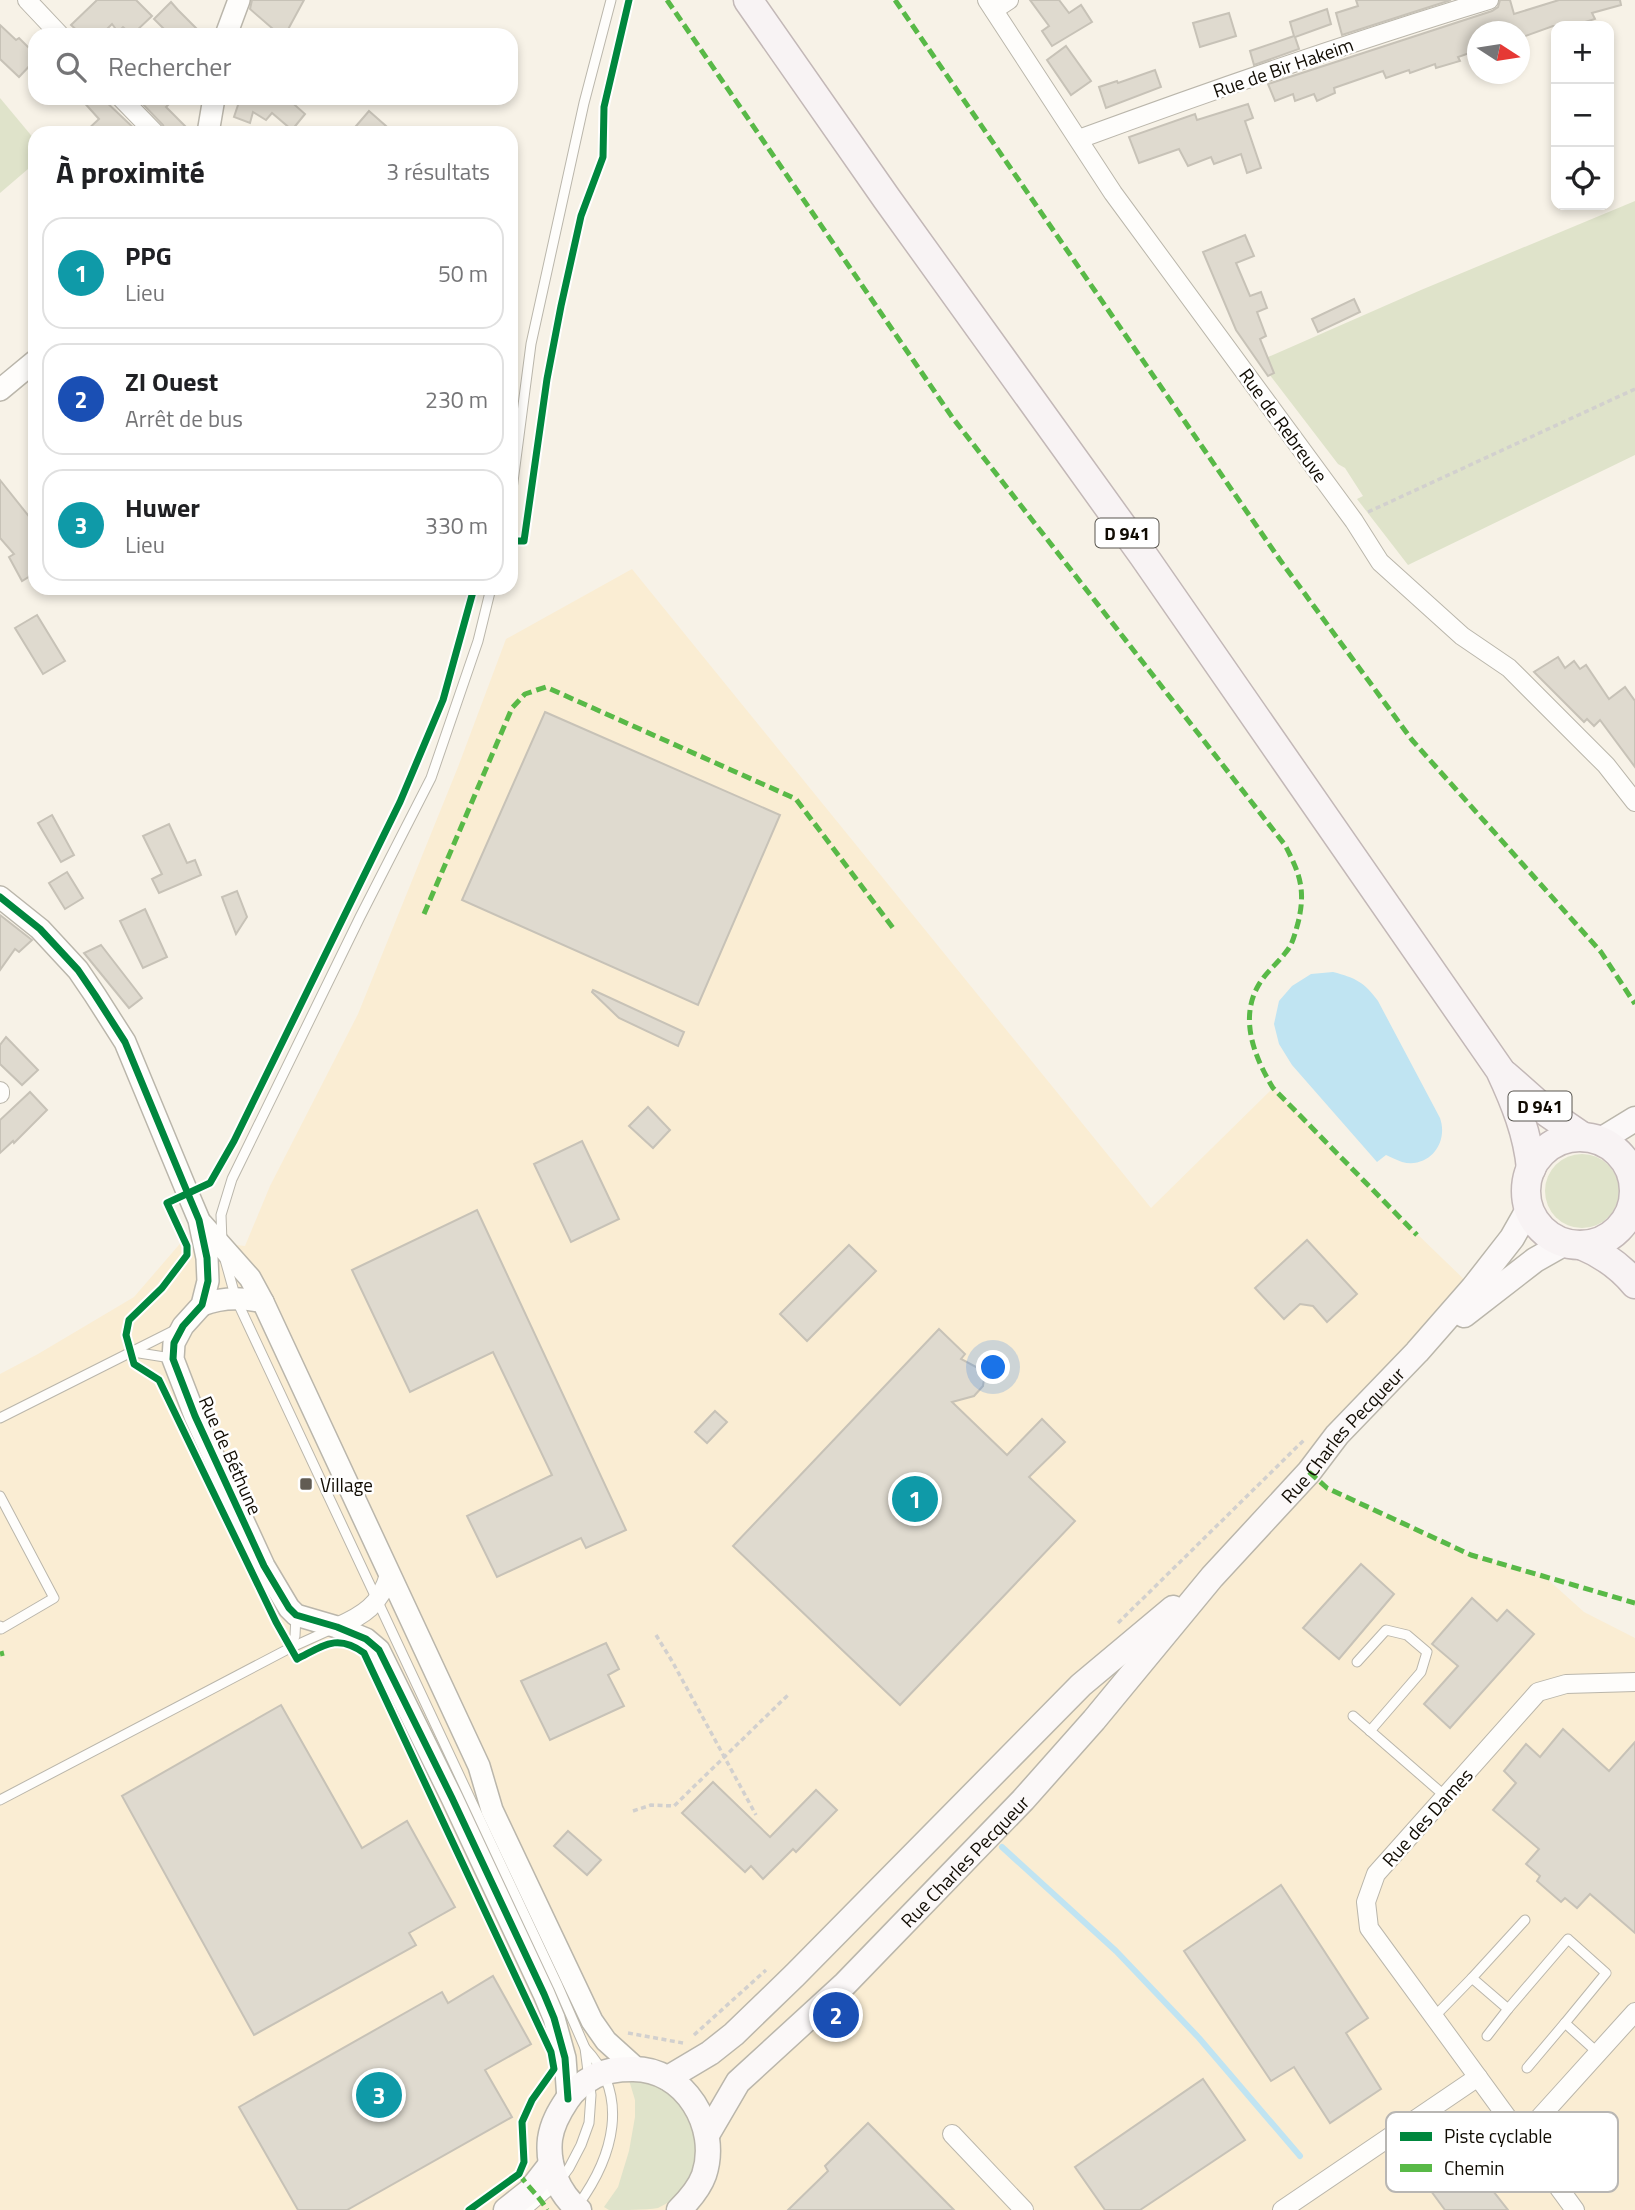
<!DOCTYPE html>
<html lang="fr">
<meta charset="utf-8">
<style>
:root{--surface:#fff;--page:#f2f2f2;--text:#202124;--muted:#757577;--line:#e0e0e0;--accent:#1a73e8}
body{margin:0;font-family:"Titillium Web",sans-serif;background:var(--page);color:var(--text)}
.controls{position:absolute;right:21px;top:21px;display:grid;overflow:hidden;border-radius:14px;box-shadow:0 4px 10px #0003}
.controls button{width:63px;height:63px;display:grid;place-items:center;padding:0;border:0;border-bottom:2px solid var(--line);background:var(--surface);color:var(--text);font:35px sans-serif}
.compass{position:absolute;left:1467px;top:21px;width:63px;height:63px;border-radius:50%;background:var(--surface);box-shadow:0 4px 10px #0003;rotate:102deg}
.you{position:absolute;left:994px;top:1368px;width:24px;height:24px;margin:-18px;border:5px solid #fff;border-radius:50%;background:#1a73e8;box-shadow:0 0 0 10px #1a73e833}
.badge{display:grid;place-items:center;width:46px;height:46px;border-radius:50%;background:var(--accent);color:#fff;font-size:23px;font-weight:700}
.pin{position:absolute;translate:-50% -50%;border:4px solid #fff;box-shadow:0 2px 7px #0006}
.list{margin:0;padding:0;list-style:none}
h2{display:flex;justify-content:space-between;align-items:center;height:91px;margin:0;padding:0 28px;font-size:30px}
h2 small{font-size:23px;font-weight:400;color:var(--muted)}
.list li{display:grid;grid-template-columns:46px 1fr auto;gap:21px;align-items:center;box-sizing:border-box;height:112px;margin:0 14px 14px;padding:0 14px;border:2px solid var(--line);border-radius:21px}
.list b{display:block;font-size:26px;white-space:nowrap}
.list p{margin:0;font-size:23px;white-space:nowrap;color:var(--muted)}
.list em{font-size:23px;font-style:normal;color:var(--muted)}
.icon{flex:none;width:38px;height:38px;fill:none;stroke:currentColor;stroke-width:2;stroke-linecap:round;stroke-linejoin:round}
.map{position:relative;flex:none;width:1635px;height:2210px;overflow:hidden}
.search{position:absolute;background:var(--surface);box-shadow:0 4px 10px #0003;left:28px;top:28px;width:490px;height:77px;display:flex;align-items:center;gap:18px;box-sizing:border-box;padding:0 24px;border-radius:21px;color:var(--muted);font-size:26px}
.panel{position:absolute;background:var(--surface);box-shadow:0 4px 10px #0003;left:28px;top:126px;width:490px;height:469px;border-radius:21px}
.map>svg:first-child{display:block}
.built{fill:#faedd3}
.green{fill:#dfe3ca}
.water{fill:#c0e4f2}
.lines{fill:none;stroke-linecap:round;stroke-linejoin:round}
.stream{stroke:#c0e4f2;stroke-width:6}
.building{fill:#dfdacf;stroke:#c7c2b7;stroke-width:2}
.service-casing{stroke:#bab6ab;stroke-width:11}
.minor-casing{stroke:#bab6ab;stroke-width:20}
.tertiary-casing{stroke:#bab6ab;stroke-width:24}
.secondary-casing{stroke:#bab6ab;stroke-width:27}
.primary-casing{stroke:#c3b8b7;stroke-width:31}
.path{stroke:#d2d0ce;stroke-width:3.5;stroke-dasharray:5 3.5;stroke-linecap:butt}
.service{stroke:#fefdfb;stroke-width:9}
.minor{stroke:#fefdfb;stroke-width:18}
.tertiary{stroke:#fefdfb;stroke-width:21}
.secondary{stroke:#fbf8f8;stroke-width:24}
.primary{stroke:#f8f3f4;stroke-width:28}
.quiet{stroke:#58b947;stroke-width:5;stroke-dasharray:10 5;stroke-linecap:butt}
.cycleway-casing{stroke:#fff;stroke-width:11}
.cycleway{stroke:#00873e;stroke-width:7}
.poi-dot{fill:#625c53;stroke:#fff;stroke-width:2.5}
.labels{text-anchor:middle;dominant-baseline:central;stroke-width:5;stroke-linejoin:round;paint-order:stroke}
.shield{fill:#fff;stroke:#58554f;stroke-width:2}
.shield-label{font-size:18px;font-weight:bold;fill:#110c03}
.street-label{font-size:19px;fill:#110c03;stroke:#fff}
.poi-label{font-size:19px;fill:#110c03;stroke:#fff;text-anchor:start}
.key{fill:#fff;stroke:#b8b6b3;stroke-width:2}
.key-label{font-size:19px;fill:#110c03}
</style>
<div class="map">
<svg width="1635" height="2210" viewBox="0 0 1635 2210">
<rect width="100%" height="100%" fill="#f7f2e7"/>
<path class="built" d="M632,569L1151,1208L1273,1088L1383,1201L1473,1288L1309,1472L1327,1488L1471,1555L1544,1576L1584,1612L1635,1638V2210H0V1374L38,1354L134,1297L184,1239L245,1246L270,1186L358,1014L458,767L506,639Z"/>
<g class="green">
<path d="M0,98L35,140V163L0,193Z"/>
<path d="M1635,201V455L1408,565L1357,499L1363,496L1345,468L1338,464L1259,361L1421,290Z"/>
<circle cx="1582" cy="1191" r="37"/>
<path d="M629,2080C645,2082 661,2084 674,2096C709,2127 702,2189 658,2208C645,2210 624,2210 609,2210L604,2207L618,2187L629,2151L635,2117V2100Z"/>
</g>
<path class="water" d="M1333,972C1356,978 1364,982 1378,1001L1440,1118C1449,1144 1428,1169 1402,1162C1396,1160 1391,1157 1386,1155L1377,1162L1292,1065L1279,1044L1274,1024L1279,1001L1292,986L1311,974Z"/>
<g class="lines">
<path class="stream" d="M1002,1847L1116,1951L1199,2038L1300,2156"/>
</g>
<g class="building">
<path d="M97,0H136L152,16L132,35L123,27L118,32L112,24L101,35H82L71,25Z"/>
<path d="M252,0H304L285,35H280L250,9Z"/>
<path d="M1030,0H1059L1069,13L1081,5L1092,22L1052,46L1042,31L1049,26Z"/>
<path d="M1356,0H1451L1342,35L1336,13L1358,6Z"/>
<path d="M1500,0H1510L1514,14L1559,0H1620L1621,5L1592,13L1595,19L1572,26H1553L1520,38V32H1478V50L1458,57L1460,61L1436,68L1435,64L1410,73L1409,70L1386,78L1383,71L1334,88L1335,93L1317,101L1314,94L1295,101L1293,94L1275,101L1268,84L1492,11L1498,7Z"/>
<path d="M171,2L178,10L203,35H170L154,19Z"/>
<path d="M1327,9L1331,24L1295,37L1299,49L1254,65L1250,51L1294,36L1290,22Z"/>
<path d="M1229,13L1236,36L1200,47L1193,23Z"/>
<path d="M0,25L16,40L19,38L35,54V60L19,77L0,59Z"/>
<path d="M1066,46L1091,81L1071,95L1047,60Z"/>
<path d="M1155,70L1161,87L1106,108L1099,87L1117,81L1118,83Z"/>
<path d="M80,98H102L139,133H84L99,119Z"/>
<path d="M137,98H175L166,107L192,133H166L163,125Z"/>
<path d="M232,98H287L305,114L292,130L272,113L266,120L253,112L250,123L234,117L239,102Z"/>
<path d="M1248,104L1253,118L1245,121L1261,168L1247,173L1241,154L1214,164L1211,157L1188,166L1179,149L1139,163L1129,137L1195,114L1197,120Z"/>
<path d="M369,111L394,133H350Z"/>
<path d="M1245,235L1254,256L1236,263L1250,296L1261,292L1267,308L1257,312L1266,336L1260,339L1274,373L1268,376L1236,330L1203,252Z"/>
<path d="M1354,299L1360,312L1318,332L1312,319Z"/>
<path d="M0,480L35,524V573L22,581L9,557L14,554L0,538Z"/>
<path d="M37,615L65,661L43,674L15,628Z"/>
<path d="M1558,657L1565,668L1574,661L1580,669L1586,665L1609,699L1625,687L1635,701V767L1600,720L1594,726L1587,719L1584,722L1534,672Z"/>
<path d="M545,712L780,815L698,1005L462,900Z"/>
<path d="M52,815L74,855L61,862L38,823Z"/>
<path d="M169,824L187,863L195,860L201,875L159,893L152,879L162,874L143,836Z"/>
<path d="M67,872L83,898L65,909L49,883Z"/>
<path d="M237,891L247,917L236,934L222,897Z"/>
<path d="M145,909L167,957L143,968L120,921Z"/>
<path d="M0,915L32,940L19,952L15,949L0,970Z"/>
<path d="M101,945L142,998L129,1008L84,953Z"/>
<path d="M593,990L684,1032L678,1046L619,1018L592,992Z"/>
<path d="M6,1037L38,1070L22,1085L0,1064V1045Z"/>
<path d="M30,1092L47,1110L14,1143L13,1141L0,1153V1120Z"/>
<path d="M648,1107L670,1130L653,1148L629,1126Z"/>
<path d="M582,1141L619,1219L571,1242L534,1164Z"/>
<path d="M477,1210L626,1530L586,1548L581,1538L497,1577L467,1516L552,1475L505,1377L493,1352L410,1392L352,1270Z"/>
<path d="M1307,1240L1357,1294L1327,1322L1313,1306L1300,1304L1284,1319L1255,1288Z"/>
<path d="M849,1245L876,1271L807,1341L780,1314Z"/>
<path d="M939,1329L965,1354L961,1359L978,1368L984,1379L983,1386L974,1396L952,1402L1007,1455L1042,1419L1065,1442L1029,1477L1075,1521L900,1705L733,1546Z"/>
<path d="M715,1411L727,1422L707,1443L695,1432Z"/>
<path d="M1361,1564L1394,1594L1339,1659L1303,1628Z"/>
<path d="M1472,1598L1497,1621L1507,1610L1534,1634L1450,1728L1424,1704L1458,1666L1432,1644Z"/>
<path d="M606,1643L619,1669L608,1675L624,1706L550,1740L521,1681Z"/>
<path d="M281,1705L362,1848L407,1821L455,1907L409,1933L416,1945L254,2035L122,1796Z"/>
<path d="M1563,1729L1609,1771L1635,1742V1933L1590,1894L1577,1908L1565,1898L1561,1902L1537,1881L1540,1876L1526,1864L1539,1849L1493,1810L1516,1783L1504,1771L1526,1744L1540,1757Z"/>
<path d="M713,1782L770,1837L816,1790L837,1810L796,1852L793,1849L763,1879L751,1866L745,1872L682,1813Z"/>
<path d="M568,1831L601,1860L587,1875L554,1846Z"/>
<path d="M1281,1885L1368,2018L1346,2033L1381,2089L1330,2123L1294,2067L1271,2081L1184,1951Z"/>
<path d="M493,1976L531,2044L485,2070L512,2117L347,2210H298L239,2107L442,1992L448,2003Z"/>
<path d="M1203,2079L1245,2140L1140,2210H1105L1075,2167Z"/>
<path d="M868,2123L954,2210H788L828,2171L825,2166Z"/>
<path d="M1464,2165L1480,2167L1493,2184L1490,2187L1508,2210H1445L1431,2191Z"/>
</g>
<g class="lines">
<defs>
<g id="service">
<path d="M511,497L531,344L584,103L611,0"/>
<path d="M222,1242L221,1215L232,1179L360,917L431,778L478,641L491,588"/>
<path d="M224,1256L236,1299L558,1986L585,2048L591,2095L589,2123L581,2145L569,2168L557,2184L527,2210"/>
<path d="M133,1352L171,1358"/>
<path d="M0,1418L175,1330"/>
<path d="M0,1496L54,1598L1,1629L0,1626"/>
<path d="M290,1648L295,1636L296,1615"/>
<path d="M1357,1662L1386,1630L1407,1635L1427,1652L1421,1672L1370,1731"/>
<path d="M1353,1716L1445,1796"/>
<path d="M0,1800L290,1648L332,1629"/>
<path d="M1472,1978L1525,1920"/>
<path d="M1434,2017L1472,1978L1508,2009L1568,1939L1606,1973L1565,2023L1598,2053"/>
<path d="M1487,2036L1508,2009"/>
<path d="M1527,2068L1565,2023"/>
<path d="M578,2205C613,2157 631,2096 585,2048"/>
</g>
<g id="minor">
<path d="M27,0L60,35"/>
<path d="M987,0L1113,193L1354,521L1380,562L1462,636L1509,668L1606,765L1635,802"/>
<path d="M994,10L1009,0"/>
<path d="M121,98L155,133"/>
<path d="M1079,139C1215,89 1351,42 1489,0"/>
<path d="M0,1091V1094"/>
<path d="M337,1627C364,1615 380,1605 389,1575"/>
<path d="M952,2134L1024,2210"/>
<path d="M1522,2137L1635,2012"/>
<path d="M1282,2210L1478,2077"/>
<path d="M1575,2210L1369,1928L1366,1902L1376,1874L1538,1692L1566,1684L1635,1682"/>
</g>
<g id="tertiary">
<path d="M226,35L239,0"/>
<path d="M208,133L214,98"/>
<path d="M0,390L35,361"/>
<path d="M0,897L40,929L78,970L95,995L125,1042L188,1194L199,1220L207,1258L208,1281L202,1305L183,1326L174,1343L173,1359L195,1416L264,1566L289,1608L296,1615L337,1627L366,1639L379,1650L452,1798L544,1994L554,2018L565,2058L568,2099"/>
<path d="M202,1224L250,1278L263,1302L479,1766L492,1810L592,2021L606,2041L637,2069"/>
<path d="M202,1305C222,1297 242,1297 263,1302"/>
</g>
<g id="secondary">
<path d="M1599,1141L1635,1119"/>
<path d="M1634,1188L1635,1181"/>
<path d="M1464,1315L1535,1260L1565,1243"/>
<path d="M668,2078L710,2053L734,2034L795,1975L1081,1685L1173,1608"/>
<path id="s1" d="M707,2135L738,2082L845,1984L1023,1800L1094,1720L1212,1577L1309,1472L1337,1435L1417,1352L1473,1288L1512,1238L1529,1208"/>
<path d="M506,2210L530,2191L551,2164"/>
<path d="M579,2210C558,2193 547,2165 550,2139C552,2124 559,2112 567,2100C574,2089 584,2082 595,2076C607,2070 619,2069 632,2069C685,2068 720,2127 704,2175C699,2189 689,2200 679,2210"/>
</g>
<g id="primary">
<path d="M748,0L887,199L1143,555L1500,1070C1515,1102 1528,1134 1531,1169"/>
<path d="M1505,1075L1548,1113L1583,1137"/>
<circle cx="1580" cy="1191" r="54"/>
<path d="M1581,1245C1603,1254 1620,1266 1635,1284"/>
</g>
</defs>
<use href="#service" class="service-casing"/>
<use href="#minor" class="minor-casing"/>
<use href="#tertiary" class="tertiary-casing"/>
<use href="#secondary" class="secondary-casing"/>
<use href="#primary" class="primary-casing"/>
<g class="path">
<path d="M1368,512L1635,389"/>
<path d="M1118,1623L1305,1439"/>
<path d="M656,1635L672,1661L756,1815"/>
<path d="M633,1811L651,1805L674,1806L790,1693"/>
<path d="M628,2033L683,2043"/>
<path d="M694,2035L766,1970"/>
</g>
<use href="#service" class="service"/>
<use href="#minor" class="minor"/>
<use href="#tertiary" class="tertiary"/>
<use href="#secondary" class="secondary"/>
<use href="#primary" class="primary"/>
<g class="quiet">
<path d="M667,0L952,417L1285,845C1300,874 1306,890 1298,923C1295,933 1293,944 1286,952C1277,964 1265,973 1258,986C1239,1020 1255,1058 1273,1088L1417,1235"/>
<path d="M895,0L1280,560L1412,740L1601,952L1635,1004"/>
<path d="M424,914L512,708L525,694L546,687L796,799L893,928"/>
<path d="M1309,1472L1327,1488L1471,1555L1635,1603"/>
<path d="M0,1654L4,1653"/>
<path d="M519,2174C528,2187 540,2197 547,2210"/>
</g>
<defs>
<g id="cycleway">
<path d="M511,541H524L547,379L561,306L581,216L603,157L604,107L629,0"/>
<path d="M0,897L40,929L78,970L95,995L125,1042L188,1194L199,1220L207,1258L208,1281L202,1305L183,1326L174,1343L173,1359L195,1416L264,1566L289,1608L296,1615L337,1627L366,1639L379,1650L452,1798L544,1994L554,2018L565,2058L568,2099"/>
<path d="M469,2210L519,2174L524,2162L522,2122L532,2100L554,2069L551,2052L364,1653C337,1633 323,1646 297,1659L276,1622L159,1380L134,1364L126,1335L129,1320L162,1288L187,1255V1246L167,1203L210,1183L234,1141L400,802L443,700L474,588"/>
</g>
</defs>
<use href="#cycleway" class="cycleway-casing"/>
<use href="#cycleway" class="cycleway"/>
</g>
<rect class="poi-dot" x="299" y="1477" width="14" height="14" rx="3.5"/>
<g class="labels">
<g class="shield">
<rect x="1095.5" y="518.5" width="63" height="29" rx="5"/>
<rect x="1508.5" y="1091.5" width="63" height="29" rx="5"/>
</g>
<g class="shield-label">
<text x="1127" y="533">D 941</text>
<text x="1540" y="1106">D 941</text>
</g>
<g class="street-label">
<text transform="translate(1283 67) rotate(-19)">Rue de Bir Hakeim</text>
<text transform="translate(1284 425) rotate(54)">Rue de Rebreuve</text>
<text stroke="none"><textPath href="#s1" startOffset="948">Rue Charles Pecqueur</textPath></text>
<text transform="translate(231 1455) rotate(66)">Rue de Béthune</text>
<text transform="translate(1427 1817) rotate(-48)">Rue des Dames</text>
<text stroke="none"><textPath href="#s1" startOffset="378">Rue Charles Pecqueur</textPath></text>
</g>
<g class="poi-label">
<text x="320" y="1484">Village</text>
</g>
</g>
<rect x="1386" y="2112" width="232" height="80" rx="10" class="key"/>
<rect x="1400" y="2132" width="32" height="9" fill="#00873e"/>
<rect x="1400" y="2164" width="32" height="8" fill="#58b947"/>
<g class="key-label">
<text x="1444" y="2143">Piste cyclable</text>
<text x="1444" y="2175">Chemin</text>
</g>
</svg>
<div class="controls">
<button>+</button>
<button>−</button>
<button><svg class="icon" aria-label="locate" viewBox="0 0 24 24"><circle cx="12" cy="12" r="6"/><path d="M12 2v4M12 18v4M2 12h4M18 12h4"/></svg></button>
</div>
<svg class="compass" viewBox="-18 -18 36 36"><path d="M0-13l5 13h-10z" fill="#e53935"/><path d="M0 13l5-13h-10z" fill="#757577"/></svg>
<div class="you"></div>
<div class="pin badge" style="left:915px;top:1499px;background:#0f9aa8">1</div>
<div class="pin badge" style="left:836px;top:2015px;background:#1a4fb4">2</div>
<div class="pin badge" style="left:379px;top:2095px;background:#0f9aa8">3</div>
<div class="search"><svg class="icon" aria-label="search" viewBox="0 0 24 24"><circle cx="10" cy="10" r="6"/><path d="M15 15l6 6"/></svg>Rechercher</div>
<section class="panel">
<h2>À proximité<small>3 résultats</small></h2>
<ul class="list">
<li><span class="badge" style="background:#0f9aa8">1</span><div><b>PPG</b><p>Lieu</p></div><em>50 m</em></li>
<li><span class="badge" style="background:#1a4fb4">2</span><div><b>ZI Ouest</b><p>Arrêt de bus</p></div><em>230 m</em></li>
<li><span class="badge" style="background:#0f9aa8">3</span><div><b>Huwer</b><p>Lieu</p></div><em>330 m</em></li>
</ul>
</section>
</div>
